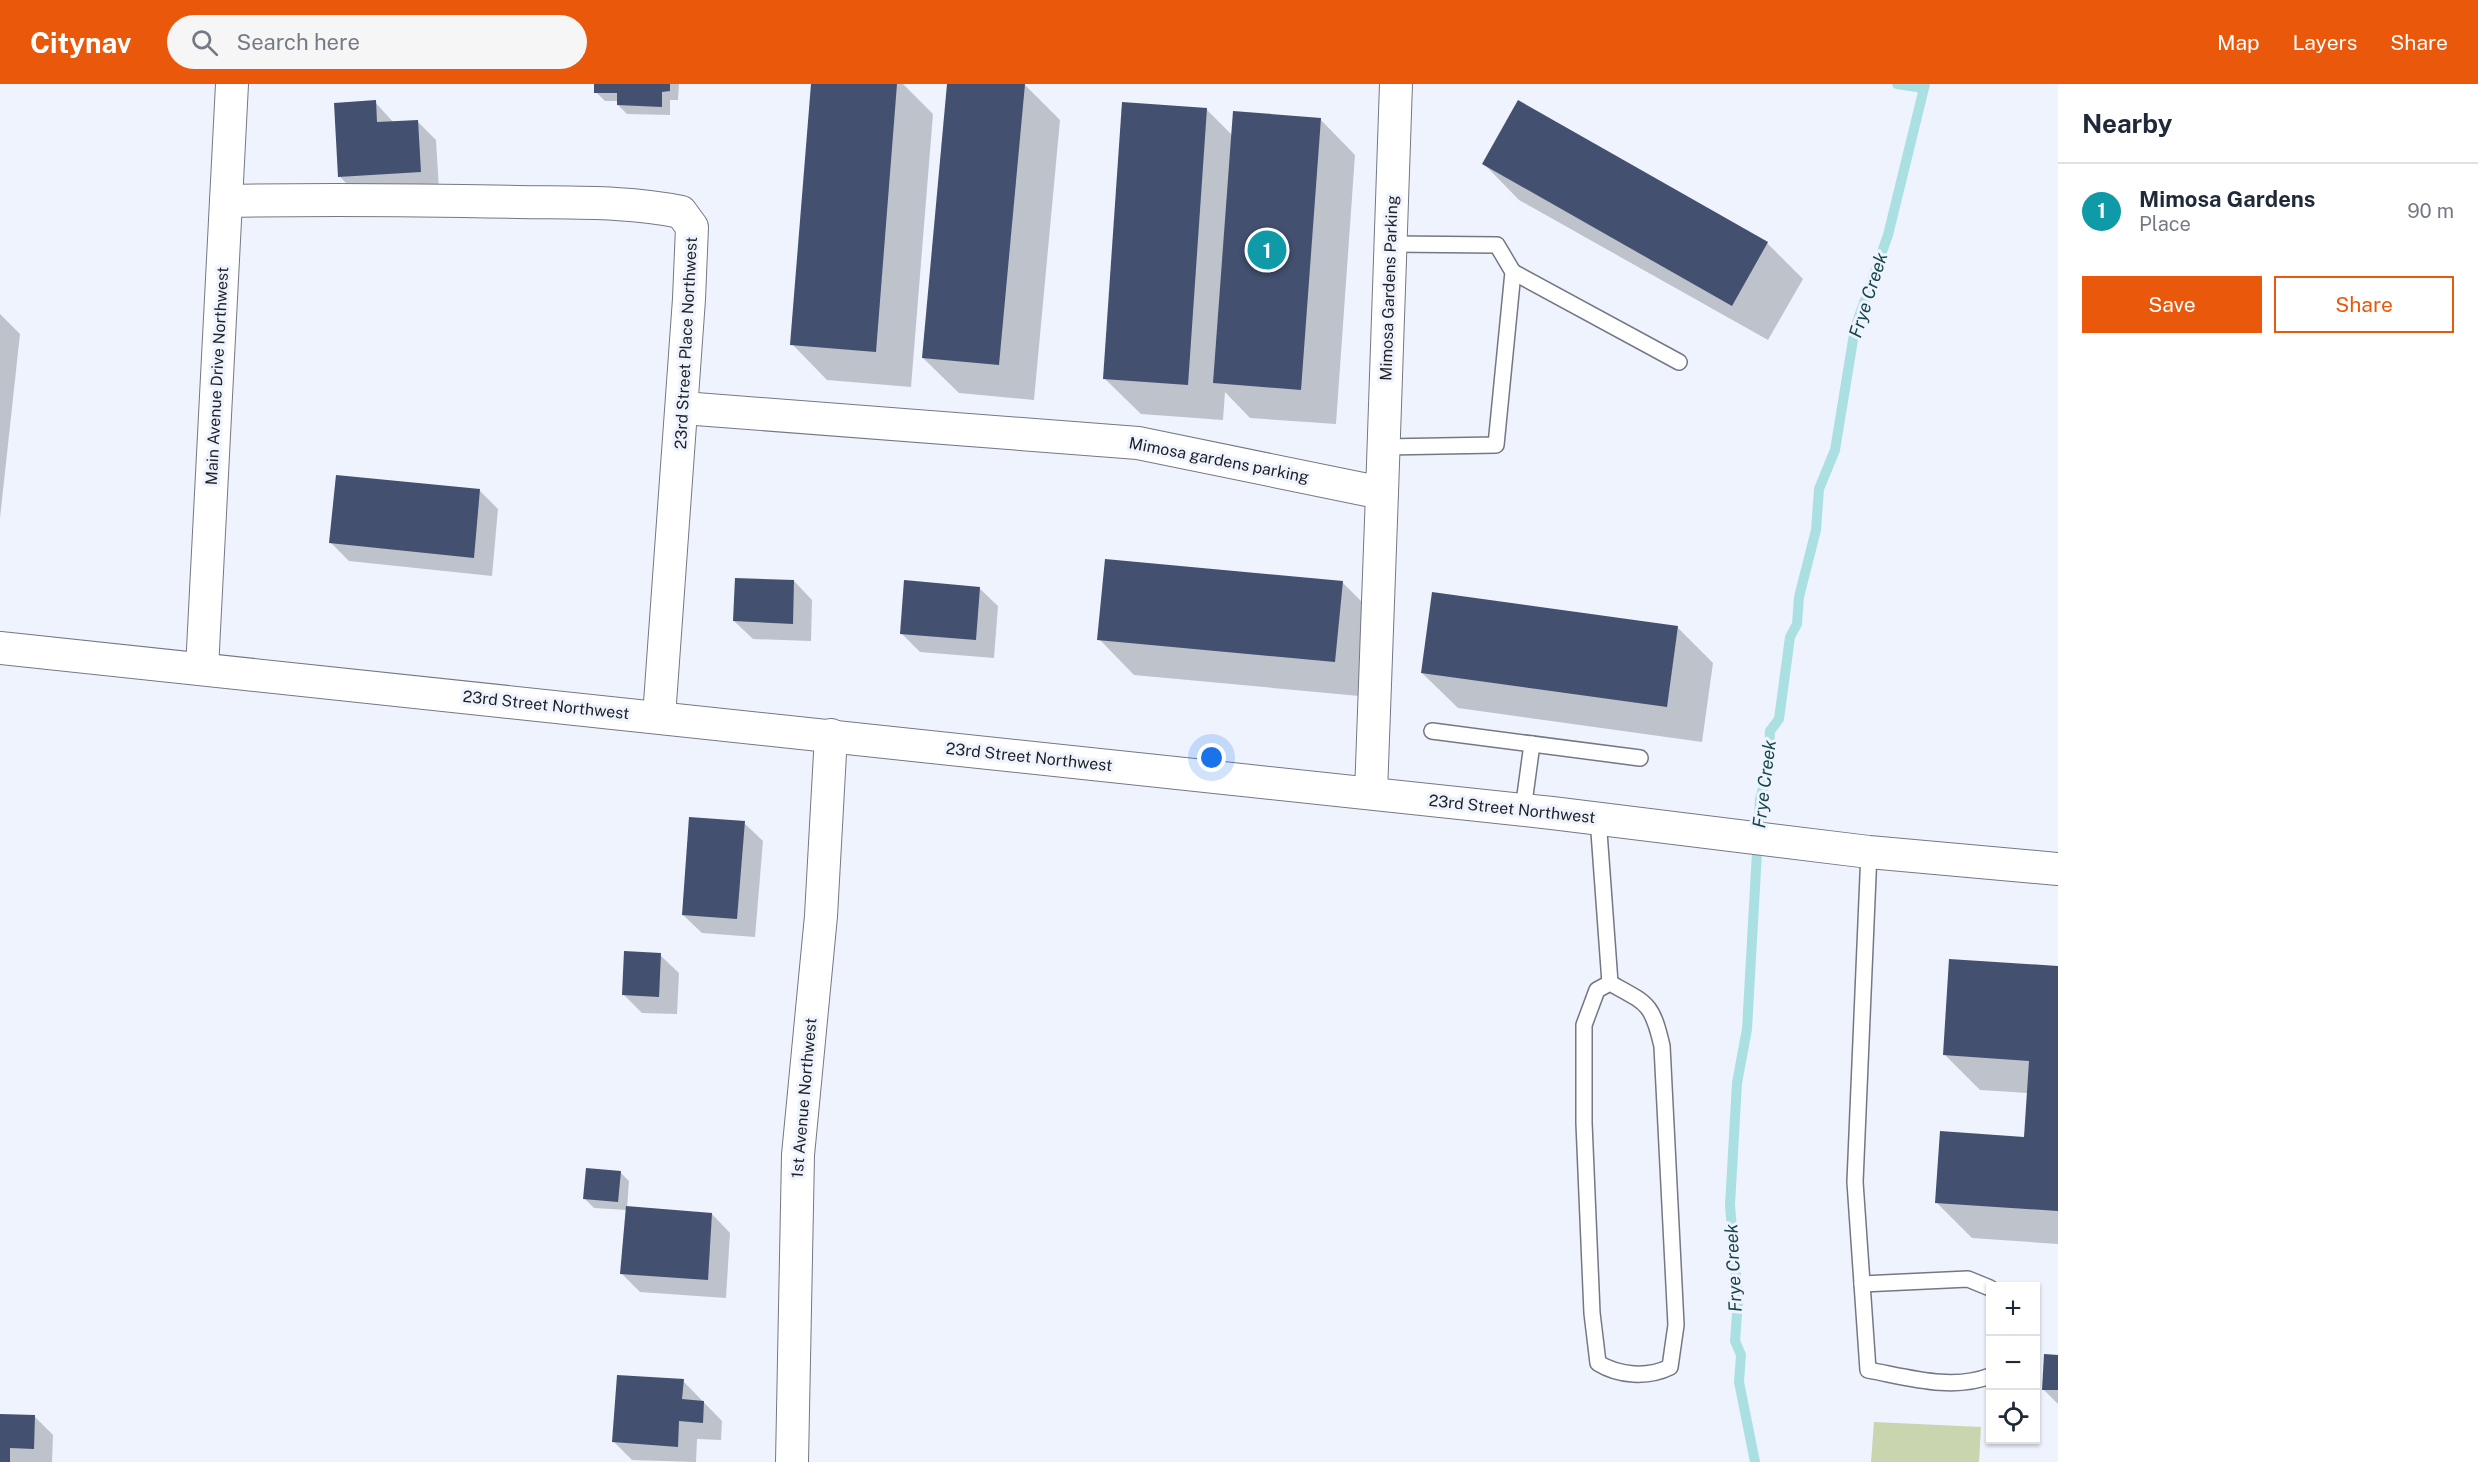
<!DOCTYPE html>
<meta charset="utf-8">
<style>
:root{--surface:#fff;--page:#f6f6f7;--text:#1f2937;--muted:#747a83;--line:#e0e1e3;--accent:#ea580c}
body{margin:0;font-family:"Public Sans",sans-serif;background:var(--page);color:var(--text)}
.controls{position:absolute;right:18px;bottom:18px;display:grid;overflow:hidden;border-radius:0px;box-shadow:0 2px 4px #0004}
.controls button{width:54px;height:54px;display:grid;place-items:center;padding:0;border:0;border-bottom:2px solid var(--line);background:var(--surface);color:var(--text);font:30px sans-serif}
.you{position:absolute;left:1212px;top:674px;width:21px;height:21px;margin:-15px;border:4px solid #fff;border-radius:50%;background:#1a73e8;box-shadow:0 0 0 9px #1a73e833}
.badge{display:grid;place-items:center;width:39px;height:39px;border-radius:50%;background:var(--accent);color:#fff;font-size:20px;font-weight:700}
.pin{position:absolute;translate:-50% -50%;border:3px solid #fff;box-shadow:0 2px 6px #0006}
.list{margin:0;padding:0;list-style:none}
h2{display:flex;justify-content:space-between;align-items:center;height:78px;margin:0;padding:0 24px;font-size:26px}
h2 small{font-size:20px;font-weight:400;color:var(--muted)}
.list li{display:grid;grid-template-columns:39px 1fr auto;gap:18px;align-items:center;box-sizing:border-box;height:96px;padding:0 24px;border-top:2px solid var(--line)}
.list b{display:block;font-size:22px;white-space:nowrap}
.list p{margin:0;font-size:20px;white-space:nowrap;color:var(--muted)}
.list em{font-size:20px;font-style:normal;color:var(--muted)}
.actions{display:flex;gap:12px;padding:18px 24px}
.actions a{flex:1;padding:14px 0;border:2px solid var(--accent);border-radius:0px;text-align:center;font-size:21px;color:var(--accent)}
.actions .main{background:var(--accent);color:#fff}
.icon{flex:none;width:33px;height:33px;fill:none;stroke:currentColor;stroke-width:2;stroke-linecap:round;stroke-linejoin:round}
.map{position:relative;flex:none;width:2058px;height:1378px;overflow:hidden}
header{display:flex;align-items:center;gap:36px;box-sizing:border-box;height:84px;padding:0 30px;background:var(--accent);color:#fff}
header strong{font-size:28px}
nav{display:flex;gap:33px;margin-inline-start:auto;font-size:21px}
.search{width:420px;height:54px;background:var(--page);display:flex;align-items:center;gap:15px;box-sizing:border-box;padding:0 21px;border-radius:33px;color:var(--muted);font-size:22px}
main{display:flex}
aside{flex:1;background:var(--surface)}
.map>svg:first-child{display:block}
.park{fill:#c9d5af}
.shadow{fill:#0003}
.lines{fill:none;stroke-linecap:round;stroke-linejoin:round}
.stream{stroke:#abe0e3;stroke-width:10}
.building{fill:#435070}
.service-casing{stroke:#747882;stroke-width:18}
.minor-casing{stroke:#747882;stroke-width:34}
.service{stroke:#fff;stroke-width:15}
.minor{stroke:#fff;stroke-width:32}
.labels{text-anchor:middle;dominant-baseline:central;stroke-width:6;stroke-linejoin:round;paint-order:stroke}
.street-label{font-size:16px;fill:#1f2124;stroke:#eef3fe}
.water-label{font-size:18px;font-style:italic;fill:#164648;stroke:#eef3fe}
</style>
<header>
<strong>Citynav</strong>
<div class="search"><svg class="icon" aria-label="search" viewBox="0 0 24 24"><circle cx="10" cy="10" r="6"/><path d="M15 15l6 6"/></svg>Search here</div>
<nav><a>Map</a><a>Layers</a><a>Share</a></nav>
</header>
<main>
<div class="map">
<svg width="2058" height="1378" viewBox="0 0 2058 1378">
<rect width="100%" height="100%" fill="#eef3fe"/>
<path class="park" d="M1874,1338L1981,1343L1979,1378H1871Z"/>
<g class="shadow">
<path d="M596,0H679L678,16H670V31L627,30L618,21V17H605L596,8Z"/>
<path d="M813,0H903L933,30L911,303L827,296L792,260Z"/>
<path d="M948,0H1024L1060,36L1034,316L959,309L923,274Z"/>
<path d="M375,18L394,39L417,37L436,56L439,106L358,111L340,93Z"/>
<path d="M1206,25L1233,52L1320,35L1355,71L1336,340L1250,334L1225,308L1223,336L1141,330L1105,295Z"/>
<path d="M1484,80L1767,159L1803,195L1768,256L1519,116Z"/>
<path d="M0,230L20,250L0,434Z"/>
<path d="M480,407L498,425L492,492L349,477L331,459Z"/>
<path d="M794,497L812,516L811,557L753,555L734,537Z"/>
<path d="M1343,499L1378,534L1370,613L1134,591L1099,555Z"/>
<path d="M979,504L998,522L994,574L920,568L901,549Z"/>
<path d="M1677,543L1713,579L1702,658L1458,624L1422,589Z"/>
<path d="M744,739L763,757L755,853L702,849L683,831Z"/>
<path d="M660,871L679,889L677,930L642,929L623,910Z"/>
<path d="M2058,884V1160L1972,1154L1936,1118L2026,1054L2028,1009L1980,1006L1944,970Z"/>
<path d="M620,1088L629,1097L627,1124L712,1130L730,1149L726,1214L640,1208L622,1190L627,1126L594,1124L585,1115Z"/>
<path d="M2058,1273V1320L2043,1305Z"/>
<path d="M683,1297L722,1337L721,1356L697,1355L696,1378L632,1376L614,1358Z"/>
<path d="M0,1332H34L53,1351L52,1378H0Z"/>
</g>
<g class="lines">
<g class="stream">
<path d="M1897,0L1923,4"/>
<path d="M1755,1378L1739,1298L1741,1271L1735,1257L1738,1217L1730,1121L1737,999L1747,945L1760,715L1768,688L1770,647L1779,635L1790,553L1797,540L1799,513L1816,446L1819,405L1835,366L1855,244L1888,151L1925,0"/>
</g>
</g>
<g class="building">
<path d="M594,0H670V7L662,8V23L617,21V9H594Z"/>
<path d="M811,0H897L876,268L790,261Z"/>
<path d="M947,0H1025L999,281L922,274Z"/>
<path d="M376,16L377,38L418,36L421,88L338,93L334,19Z"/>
<path d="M1518,16L1768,158L1732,222L1482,80Z"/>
<path d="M1122,18L1207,24L1188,301L1103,295Z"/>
<path d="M1233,27L1321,34L1301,306L1213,299Z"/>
<path d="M336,391L480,405L474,474L329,459Z"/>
<path d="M1105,475L1343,497L1335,578L1097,556Z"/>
<path d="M735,494L794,496L793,540L733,537Z"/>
<path d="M904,496L980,503L976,556L900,550Z"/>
<path d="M1432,508L1678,542L1667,623L1421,589Z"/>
<path d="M689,733L745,737L737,835L682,831Z"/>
<path d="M624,867L661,869L659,913L622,911Z"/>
<path d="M1949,875L2058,882V1127L1935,1119L1940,1047L2024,1053L2029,977L1943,971Z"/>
<path d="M586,1084L621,1087L618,1118L583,1115Z"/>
<path d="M626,1122L712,1129L708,1196L620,1190Z"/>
<path d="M2044,1270L2058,1271V1306H2042Z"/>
<path d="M617,1291L684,1295L682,1315L704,1317L703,1339L679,1337L678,1363L612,1358Z"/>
<path d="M0,1330L35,1331L34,1365L10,1364V1378H0Z"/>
</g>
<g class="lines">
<defs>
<g id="service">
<path d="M1513,188L1679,278"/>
<path d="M1384,363L1496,361L1513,188L1497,161L1391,160"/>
<path d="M1432,647L1640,674"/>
<path d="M1523,726L1532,660"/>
<path d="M1598,734L1610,899"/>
<path d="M1869,768L1855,1098L1868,1286C1907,1293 1952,1307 1990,1292"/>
<path d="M1610,899C1648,920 1652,919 1662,962L1676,1241L1670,1283C1648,1294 1619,1292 1598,1279L1592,1229L1584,1039V941L1597,906Z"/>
<path d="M1862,1200L1968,1195L1990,1204"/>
</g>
<g id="minor">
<path d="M226,117C324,115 421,116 518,118C572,119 629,117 681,128L692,143L689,215L659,633"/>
<path d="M683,324L1138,359L1382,409L1371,709"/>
<path d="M1382,409L1396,0"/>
<path d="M0,564L1552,729L1869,768L2058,785"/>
<path d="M202,585L232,0"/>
<path d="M792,1378L798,1071L821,832L831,651"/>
</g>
</defs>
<use href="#service" class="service-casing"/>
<use href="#minor" class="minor-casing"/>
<use href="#service" class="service"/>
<use href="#minor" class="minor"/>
</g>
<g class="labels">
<g class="street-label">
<text transform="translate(1389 204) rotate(-88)">Mimosa Gardens Parking</text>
<text transform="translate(686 259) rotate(-87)">23rd Street Place Northwest</text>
<text transform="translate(217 292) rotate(-87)">Main Avenue Drive Northwest</text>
<text transform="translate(1219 376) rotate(11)">Mimosa gardens parking</text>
<text transform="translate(546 621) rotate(6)">23rd Street Northwest</text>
<text transform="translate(1029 673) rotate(6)">23rd Street Northwest</text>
<text transform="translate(1512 725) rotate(6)">23rd Street Northwest</text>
<text transform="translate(804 1014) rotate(-85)">1st Avenue Northwest</text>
</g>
<g class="water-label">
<text transform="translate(1868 211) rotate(-72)">Frye Creek</text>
<text transform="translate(1764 700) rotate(-83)">Frye Creek</text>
<text transform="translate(1733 1184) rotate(-93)">Frye Creek</text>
</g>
</g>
</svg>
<div class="controls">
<button>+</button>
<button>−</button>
<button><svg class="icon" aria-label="locate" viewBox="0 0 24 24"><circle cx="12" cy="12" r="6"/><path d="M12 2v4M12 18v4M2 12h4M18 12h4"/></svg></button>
</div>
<div class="you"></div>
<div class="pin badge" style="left:1267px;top:166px;background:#0f9aa8">1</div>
</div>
<aside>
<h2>Nearby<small></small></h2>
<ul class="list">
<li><span class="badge" style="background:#0f9aa8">1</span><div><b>Mimosa Gardens</b><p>Place</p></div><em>90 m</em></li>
</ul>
<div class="actions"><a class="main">Save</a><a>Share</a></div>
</aside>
</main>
